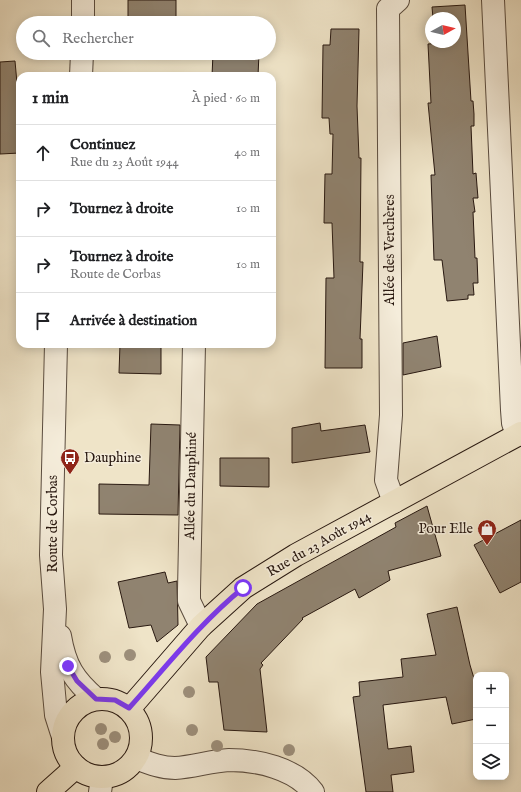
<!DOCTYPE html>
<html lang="fr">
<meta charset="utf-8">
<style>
:root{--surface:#fff;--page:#f6f6f6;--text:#202124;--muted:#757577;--line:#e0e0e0}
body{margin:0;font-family:"IM FELL English",serif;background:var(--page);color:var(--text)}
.controls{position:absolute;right:12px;bottom:12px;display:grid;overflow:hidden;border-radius:8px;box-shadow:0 2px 10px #0003}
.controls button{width:36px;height:36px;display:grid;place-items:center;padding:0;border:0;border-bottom:1px solid var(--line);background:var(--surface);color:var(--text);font:20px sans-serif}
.compass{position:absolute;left:425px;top:12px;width:36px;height:36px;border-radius:50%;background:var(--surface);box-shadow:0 2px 10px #0003;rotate:82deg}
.stop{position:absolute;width:12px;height:12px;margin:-9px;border:3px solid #7c3aed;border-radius:50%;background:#fff}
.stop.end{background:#7c3aed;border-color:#fff;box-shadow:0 1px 4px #0008}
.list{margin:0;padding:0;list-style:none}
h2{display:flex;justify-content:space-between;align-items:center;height:52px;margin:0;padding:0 16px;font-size:17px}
h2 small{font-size:13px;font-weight:400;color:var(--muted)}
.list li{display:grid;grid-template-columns:26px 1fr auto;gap:12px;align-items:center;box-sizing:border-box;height:56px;padding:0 16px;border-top:1px solid var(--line)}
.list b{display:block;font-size:15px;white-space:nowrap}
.list p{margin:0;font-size:13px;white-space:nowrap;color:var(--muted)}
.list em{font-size:13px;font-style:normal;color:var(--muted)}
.icon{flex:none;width:22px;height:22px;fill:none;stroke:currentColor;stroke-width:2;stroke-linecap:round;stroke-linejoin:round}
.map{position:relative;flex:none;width:521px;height:792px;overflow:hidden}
.search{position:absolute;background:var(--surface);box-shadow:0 2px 10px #0003;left:16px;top:16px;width:260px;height:44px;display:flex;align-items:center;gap:10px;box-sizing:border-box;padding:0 14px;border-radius:22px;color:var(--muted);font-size:15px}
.panel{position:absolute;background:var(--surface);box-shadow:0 2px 10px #0003;left:16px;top:72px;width:260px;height:276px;border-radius:12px}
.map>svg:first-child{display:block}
.building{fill:#908370;stroke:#291911}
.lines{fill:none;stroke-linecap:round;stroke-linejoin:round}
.minor-casing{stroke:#5a4c3f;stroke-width:24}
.major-casing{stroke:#291911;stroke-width:24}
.minor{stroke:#f5eddb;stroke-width:22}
.major{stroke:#efe4c8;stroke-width:22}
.tree{fill:#9d907d}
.route{stroke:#7c3aed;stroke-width:5}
.labels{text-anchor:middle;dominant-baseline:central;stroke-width:3;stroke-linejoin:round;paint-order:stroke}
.street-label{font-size:14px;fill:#291911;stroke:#f5eddb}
.poi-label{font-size:14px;fill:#291911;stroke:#f5eddb;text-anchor:start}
</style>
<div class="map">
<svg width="521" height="792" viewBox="0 0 521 792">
<rect width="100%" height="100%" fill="#efe4c8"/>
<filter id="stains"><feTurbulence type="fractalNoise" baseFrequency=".005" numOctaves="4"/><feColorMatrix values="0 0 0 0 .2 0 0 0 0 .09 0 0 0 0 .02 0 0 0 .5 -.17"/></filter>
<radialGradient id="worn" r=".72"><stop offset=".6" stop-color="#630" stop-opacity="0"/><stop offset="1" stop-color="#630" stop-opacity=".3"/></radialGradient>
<g class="building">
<rect x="128" y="0" width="48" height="23"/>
<path d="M465,5L471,101H473L474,114V126H471L473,174L476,173L477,186L478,198H473L475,212H473L475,258H477L478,283H473L474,295H468V299L447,301L442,260H434L431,175H435L428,103H431L428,44L455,42V18H433L432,7Z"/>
<path d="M331,29H359L357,106L359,158H361L360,262H363L360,339H362V368H325L326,278H334L332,223H324L325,174H332L333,134H330L329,118H322L323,45H330Z"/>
<path d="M213,53H259L258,76H212Z"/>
<path d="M15,61L20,117V153L0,154V62Z"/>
<path d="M437,336L441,367L403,375V343Z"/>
<path d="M120,344H161V374L119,373Z"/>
<path d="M320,423L321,431L365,425L370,452L292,463V428Z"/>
<path d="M151,424L180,425L178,515L99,514V484L149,485Z"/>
<path d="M220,458H269V487L220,486Z"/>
<path d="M427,506L441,556L388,571L390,580L359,598L355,589L302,618L303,619L261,663L263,665L260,669L267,732L224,730L218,682H209L206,657L257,604L396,527L395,523Z"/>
<path d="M521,520V582L500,593L474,545Z"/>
<path d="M165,572L168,583L177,581L178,625L157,642L151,625L129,628L118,582Z"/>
<path d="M457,607L470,665L476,685V719L452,724L446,697L383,705L388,749L411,746L414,772L391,775L393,792H366L353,697L360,696L359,682L403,677L401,659L436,655L427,614Z"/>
</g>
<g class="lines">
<defs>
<g id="minor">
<path d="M493,0L512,410L513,423L517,435"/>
<path d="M83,23V0"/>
<path d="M81,76L82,53"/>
<path d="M56,344L51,555L55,609L52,672L56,715L63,737"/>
<path d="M194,344L189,591V601L201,626"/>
<path d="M394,502L386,480L391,415L388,9L398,0"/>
<path d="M60,636C65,666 74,680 96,699"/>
<path d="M136,758C149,763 161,768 175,768C193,767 211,761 229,760C257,760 295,768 313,792"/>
<path d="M100,792L102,778"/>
</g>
<g id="major">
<circle cx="102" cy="738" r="39"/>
<path d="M129,709L201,626L243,588L296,555L521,433"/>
<path d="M48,792L76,767"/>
</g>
</defs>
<use href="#minor" class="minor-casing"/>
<use href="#major" class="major-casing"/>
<use href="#minor" class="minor"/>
<use href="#major" class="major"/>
</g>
<g class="tree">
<circle cx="130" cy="655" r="6"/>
<circle cx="105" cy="657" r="6"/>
<circle cx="189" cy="692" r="6"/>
<circle cx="101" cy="729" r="6"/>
<circle cx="192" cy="730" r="6"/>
<circle cx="115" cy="737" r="6"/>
<circle cx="103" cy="744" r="6"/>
<circle cx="217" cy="746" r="6"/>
<circle cx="289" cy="750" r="6"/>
</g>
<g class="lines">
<path class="route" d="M68,666L77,681L96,699L115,700L129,708C166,667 200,623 243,588"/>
</g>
<defs>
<symbol id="bus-pin" viewBox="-11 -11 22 30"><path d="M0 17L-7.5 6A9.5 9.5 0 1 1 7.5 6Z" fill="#8f2418" stroke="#f5eddb"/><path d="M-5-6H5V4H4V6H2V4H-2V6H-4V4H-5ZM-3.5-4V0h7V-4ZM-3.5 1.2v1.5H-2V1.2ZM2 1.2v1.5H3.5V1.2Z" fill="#fff"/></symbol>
<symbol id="shop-pin" viewBox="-11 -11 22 30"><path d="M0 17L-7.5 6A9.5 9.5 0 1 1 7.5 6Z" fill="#8f2418" stroke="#f5eddb"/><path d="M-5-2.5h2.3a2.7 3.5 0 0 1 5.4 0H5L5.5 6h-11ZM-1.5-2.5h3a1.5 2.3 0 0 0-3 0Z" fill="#fff"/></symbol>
</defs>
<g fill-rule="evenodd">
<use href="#bus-pin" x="59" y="447" width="22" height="30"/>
<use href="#shop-pin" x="476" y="518" width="22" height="30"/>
</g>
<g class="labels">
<g class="street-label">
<text transform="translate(390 250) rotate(-90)">Allée des Verchères</text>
<text transform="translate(191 486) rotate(-89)">Allée du Dauphiné</text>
<text transform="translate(53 524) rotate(-90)">Route de Corbas</text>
<text transform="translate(319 544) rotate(-30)">Rue du 23 Août 1944</text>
</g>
<g class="poi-label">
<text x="84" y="458">Dauphine</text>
<text x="473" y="529" text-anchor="end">Pour Elle</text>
</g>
</g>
<rect width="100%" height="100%" filter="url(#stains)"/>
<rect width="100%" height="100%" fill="url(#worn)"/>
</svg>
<div class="controls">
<button>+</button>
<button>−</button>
<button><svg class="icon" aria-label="layers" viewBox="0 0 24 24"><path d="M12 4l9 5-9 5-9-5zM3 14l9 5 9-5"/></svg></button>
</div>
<svg class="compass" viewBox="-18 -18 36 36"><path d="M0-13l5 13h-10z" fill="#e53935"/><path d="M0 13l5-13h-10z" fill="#757577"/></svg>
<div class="stop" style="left:243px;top:588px"></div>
<div class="stop end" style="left:68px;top:666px"></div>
<div class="search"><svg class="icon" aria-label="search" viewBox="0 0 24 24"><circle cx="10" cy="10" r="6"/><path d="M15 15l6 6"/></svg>Rechercher</div>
<section class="panel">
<h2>1 min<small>À pied · 60 m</small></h2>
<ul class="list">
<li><svg class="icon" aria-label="ahead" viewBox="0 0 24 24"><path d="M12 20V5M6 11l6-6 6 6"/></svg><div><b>Continuez</b><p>Rue du 23 Août 1944</p></div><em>40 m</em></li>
<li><svg class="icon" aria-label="right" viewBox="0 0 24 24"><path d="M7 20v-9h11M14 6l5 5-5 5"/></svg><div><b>Tournez à droite</b></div><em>10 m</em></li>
<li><svg class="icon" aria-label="right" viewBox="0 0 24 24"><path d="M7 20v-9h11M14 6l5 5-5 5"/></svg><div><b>Tournez à droite</b><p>Route de Corbas</p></div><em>10 m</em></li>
<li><svg class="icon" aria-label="arrive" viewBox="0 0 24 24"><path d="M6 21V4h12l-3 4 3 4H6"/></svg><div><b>Arrivée à destination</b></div></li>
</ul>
</section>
</div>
